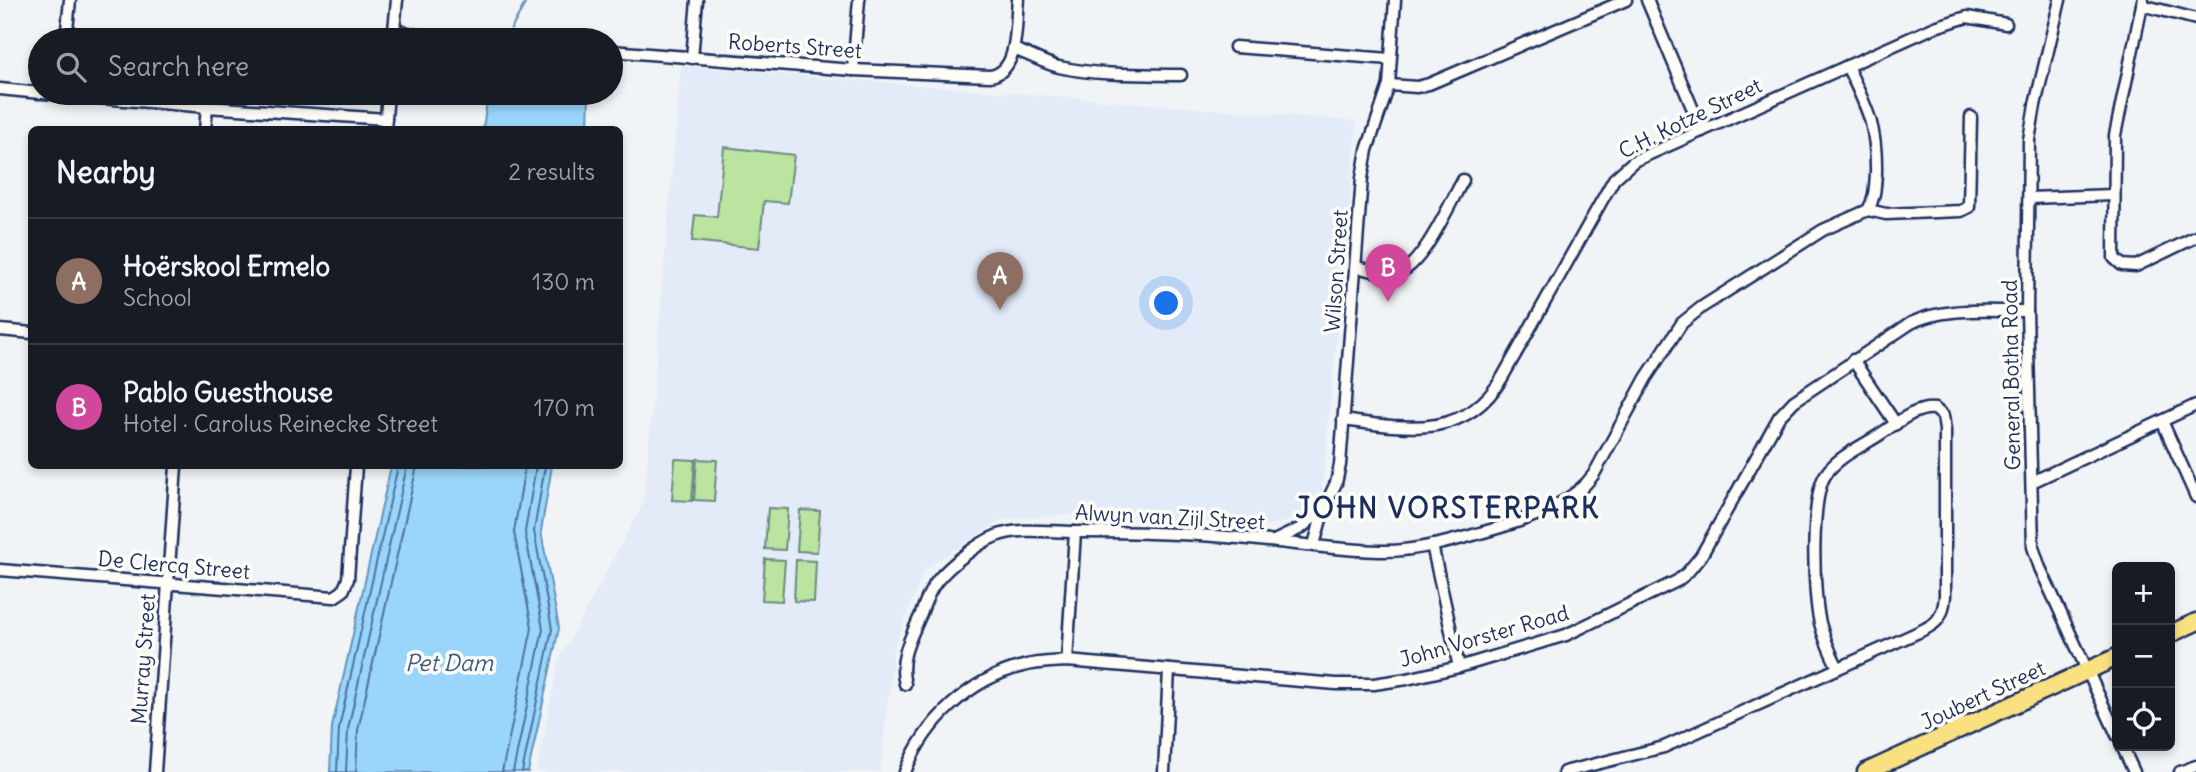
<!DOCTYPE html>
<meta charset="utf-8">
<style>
:root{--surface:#171b24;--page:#242831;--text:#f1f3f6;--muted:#9ea1a6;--line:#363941;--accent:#0f766e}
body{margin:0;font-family:Delius,sans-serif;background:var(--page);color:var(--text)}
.controls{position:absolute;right:21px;bottom:21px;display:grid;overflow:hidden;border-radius:10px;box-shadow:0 4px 10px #0003}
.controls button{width:63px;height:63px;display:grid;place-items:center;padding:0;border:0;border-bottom:2px solid var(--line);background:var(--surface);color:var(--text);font:35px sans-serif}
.you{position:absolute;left:1167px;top:304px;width:24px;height:24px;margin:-18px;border:5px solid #fff;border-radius:50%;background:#1a73e8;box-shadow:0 0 0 10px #1a73e833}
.badge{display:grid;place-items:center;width:46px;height:46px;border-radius:50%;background:var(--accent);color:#fff;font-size:23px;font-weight:700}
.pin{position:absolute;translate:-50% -58px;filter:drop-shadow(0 2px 4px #0008)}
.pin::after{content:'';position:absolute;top:37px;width:24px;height:21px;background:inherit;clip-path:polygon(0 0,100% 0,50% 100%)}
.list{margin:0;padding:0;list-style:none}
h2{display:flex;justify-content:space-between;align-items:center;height:91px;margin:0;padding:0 28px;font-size:30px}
h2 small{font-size:23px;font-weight:400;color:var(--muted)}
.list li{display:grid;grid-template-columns:46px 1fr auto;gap:21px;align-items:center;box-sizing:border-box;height:126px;padding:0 28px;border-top:2px solid var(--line)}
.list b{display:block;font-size:26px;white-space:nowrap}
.list p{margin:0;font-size:23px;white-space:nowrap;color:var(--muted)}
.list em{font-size:23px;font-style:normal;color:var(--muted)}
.icon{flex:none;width:38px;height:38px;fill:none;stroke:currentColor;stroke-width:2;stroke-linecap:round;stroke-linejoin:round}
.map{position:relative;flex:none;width:2196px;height:772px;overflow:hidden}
.search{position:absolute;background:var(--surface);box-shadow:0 4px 10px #0003;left:28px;top:28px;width:595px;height:77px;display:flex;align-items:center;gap:18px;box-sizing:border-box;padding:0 24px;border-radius:38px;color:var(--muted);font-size:26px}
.panel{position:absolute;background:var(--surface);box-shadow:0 4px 10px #0003;left:28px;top:126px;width:595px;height:343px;border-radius:10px}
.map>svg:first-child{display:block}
.built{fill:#e3eaf8}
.green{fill:#bae4a0;stroke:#6a8a7f;stroke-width:2}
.water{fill:#9ad6fb;stroke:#6793bc;stroke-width:2}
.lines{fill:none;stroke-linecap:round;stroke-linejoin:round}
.shore{stroke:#4e729d;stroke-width:2}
.stream{stroke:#6793bc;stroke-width:2.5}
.street-casing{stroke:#1b2f5e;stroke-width:15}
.primary-casing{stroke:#1b2f5e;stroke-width:21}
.street{stroke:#fdfcf7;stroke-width:10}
.primary{stroke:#f9e181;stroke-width:16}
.labels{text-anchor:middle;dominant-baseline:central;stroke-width:7;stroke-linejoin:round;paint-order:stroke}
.street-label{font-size:21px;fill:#1b2f5e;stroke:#fdfcf7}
.water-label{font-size:23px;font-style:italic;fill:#3b5985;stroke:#fdfcf7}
.district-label{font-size:28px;font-weight:bold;letter-spacing:2px;fill:#1b2f5e;stroke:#fdfcf7}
</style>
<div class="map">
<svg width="2196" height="772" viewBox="0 0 2196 772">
<rect width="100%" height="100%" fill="#f1f4f7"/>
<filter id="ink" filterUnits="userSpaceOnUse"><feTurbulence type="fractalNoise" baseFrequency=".0143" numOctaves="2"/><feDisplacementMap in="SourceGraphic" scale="14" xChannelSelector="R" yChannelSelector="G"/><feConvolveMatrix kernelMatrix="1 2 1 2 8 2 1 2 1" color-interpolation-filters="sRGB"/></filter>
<g filter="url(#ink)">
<path class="built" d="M681,66L1357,121L1321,500L1304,517L1264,527L1091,513L1004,519L939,559L924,570L894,648L880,772H537L558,662L644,502Z"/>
<g class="green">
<path d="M724,147L794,155L788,203L764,201L759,248L692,241L695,215L717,217Z"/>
<path d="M675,459L695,460L692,501L672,500Z"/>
<path d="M697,459L717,460L714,501L694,500Z"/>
<path d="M768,508L788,509L785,550L765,549Z"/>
<path d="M800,510L820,511L817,552L797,551Z"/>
<path d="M765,559L785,560L782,601L762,600Z"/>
<path d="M796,560L816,561L814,602L794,601Z"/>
</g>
<g class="water">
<path d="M488,93H589L588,129H483Z"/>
<path d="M391,466H552L541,531L559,628L528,772H330L332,727Z"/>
</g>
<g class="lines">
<g class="shore">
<path d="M337,772L339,728L398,466"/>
<path d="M346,772L348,729L407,466"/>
<path d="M356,772L358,730L417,466"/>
<path d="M502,772L532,628L514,532L525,466"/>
<path d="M513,772L543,629L525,532L536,466"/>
<path d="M522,772L552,629L534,531L545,466"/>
</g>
<path class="stream" d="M511,29L527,0"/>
<defs>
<g id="street">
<path d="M1647,0L1702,131"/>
<path d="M2060,0L2035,105L2029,140L2027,311L2033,547L2040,568L2117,735"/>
<path d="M2143,0L2115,135L2114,258L2122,265L2136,266L2196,237"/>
<path d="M2142,5L2196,19"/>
<path d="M395,30L432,38L466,40"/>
<path d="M66,40L70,0"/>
<path d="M393,40L397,0"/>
<path d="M1235,47L1390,59"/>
<path d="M1013,49C1029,54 1043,63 1059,67C1099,76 1141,74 1181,75"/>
<path d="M611,51L853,70L990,76C1020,72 1015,23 1018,0"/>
<path d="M692,58L697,0"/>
<path d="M853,70L859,0"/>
<path d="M1389,85L1417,87L1429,84L1626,0"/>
<path d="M0,89L40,93"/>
<path d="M43,93L207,107L386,119"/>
<path d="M205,130L207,107"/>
<path d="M385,130L388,93"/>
<path d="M2029,198L2113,195"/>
<path d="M1868,210L1886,214L1961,211L1969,207L1971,117"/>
<path d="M1356,267C1369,270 1386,275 1399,272C1422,267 1451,201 1463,180"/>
<path d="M0,330L32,333"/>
<path d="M1853,360L1896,424"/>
<path d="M1343,420C1404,428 1465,441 1502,378L1614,179L1634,161L1935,27L1967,17L2006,24"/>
<path d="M2162,421L2196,497"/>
<path d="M2032,482L2196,405"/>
<path d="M1274,541L1301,528L1323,509"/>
<path d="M1314,545L1324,508L1336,483L1340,465L1362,178L1367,150L1389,85L1395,0"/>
<path d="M1432,545L1459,667"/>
<path d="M0,570L334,597L343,591L348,579L356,466"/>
<path d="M1067,661L1075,532"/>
<path d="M905,684C898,659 911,637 921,614C925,602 930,590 937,581C949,566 978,543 996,536C1020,527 1049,532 1075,532C1129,532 1184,533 1238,538C1286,542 1333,550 1380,551C1419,552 1467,537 1504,526C1537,516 1574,502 1594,474L1646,378L1682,323L1702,307L1823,230L1868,210C1875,198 1875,187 1876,173C1877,125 1867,108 1847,66"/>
<path d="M2122,746L2134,772"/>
<path d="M155,772L176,466"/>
<path d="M905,772C925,721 970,679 1023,666C1037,662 1053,662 1067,661L1336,684H1374L1407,679L1459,667L1566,635L1677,581L1687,573L1701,556L1779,417L1794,401L1911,323C1946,306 1989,312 2027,311"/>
<path d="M1164,772L1169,670"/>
<path d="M1564,772L1664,747L1912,635C1934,625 1943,622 1945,596V430L1943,416L1935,409C1917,406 1897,423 1882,433C1865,445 1838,456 1826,474C1810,497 1813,595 1820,623C1824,639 1831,654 1838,668"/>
<path d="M2180,772L2196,766"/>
</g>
<g id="primary">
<path d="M2170,634L2196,622"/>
<path d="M1866,772L2117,657"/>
</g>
</defs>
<use href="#street" class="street-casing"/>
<use href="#primary" class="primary-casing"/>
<use href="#street" class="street"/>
<use href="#primary" class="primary"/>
</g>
</g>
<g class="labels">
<g class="street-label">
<text transform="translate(795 46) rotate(4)">Roberts Street</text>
<text transform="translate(1690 118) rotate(-26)">C.H. Kotze Street</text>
<text transform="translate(1336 271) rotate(-86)">Wilson Street</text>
<text transform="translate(2011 375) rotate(-91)">General Botha Road</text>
<text transform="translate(1170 517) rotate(3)">Alwyn van Zijl Street</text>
<text transform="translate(174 565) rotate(5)">De Clercq Street</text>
<text transform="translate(1484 636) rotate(-16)">John Vorster Road</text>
<text transform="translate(143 659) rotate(-86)">Murray Street</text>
<text transform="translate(1983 695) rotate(-25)">Joubert Street</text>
</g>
<g class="water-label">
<text x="449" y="662">Pet Dam</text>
</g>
<g class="district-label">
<text x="1448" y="508">JOHN VORSTERPARK</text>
</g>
</g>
</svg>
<div class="controls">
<button>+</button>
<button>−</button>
<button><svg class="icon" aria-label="locate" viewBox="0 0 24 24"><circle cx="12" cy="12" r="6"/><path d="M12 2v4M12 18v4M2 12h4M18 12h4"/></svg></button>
</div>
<div class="you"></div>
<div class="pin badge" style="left:1000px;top:310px;background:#8d6e63">A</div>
<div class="pin badge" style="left:1388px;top:302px;background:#d1479c">B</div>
<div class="search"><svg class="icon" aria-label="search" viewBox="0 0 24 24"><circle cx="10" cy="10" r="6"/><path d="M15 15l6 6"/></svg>Search here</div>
<section class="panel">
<h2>Nearby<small>2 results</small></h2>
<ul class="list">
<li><span class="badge" style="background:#8d6e63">A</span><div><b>Hoërskool Ermelo</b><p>School</p></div><em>130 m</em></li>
<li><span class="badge" style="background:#d1479c">B</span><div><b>Pablo Guesthouse</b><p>Hotel · Carolus Reinecke Street</p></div><em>170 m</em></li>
</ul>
</section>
</div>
